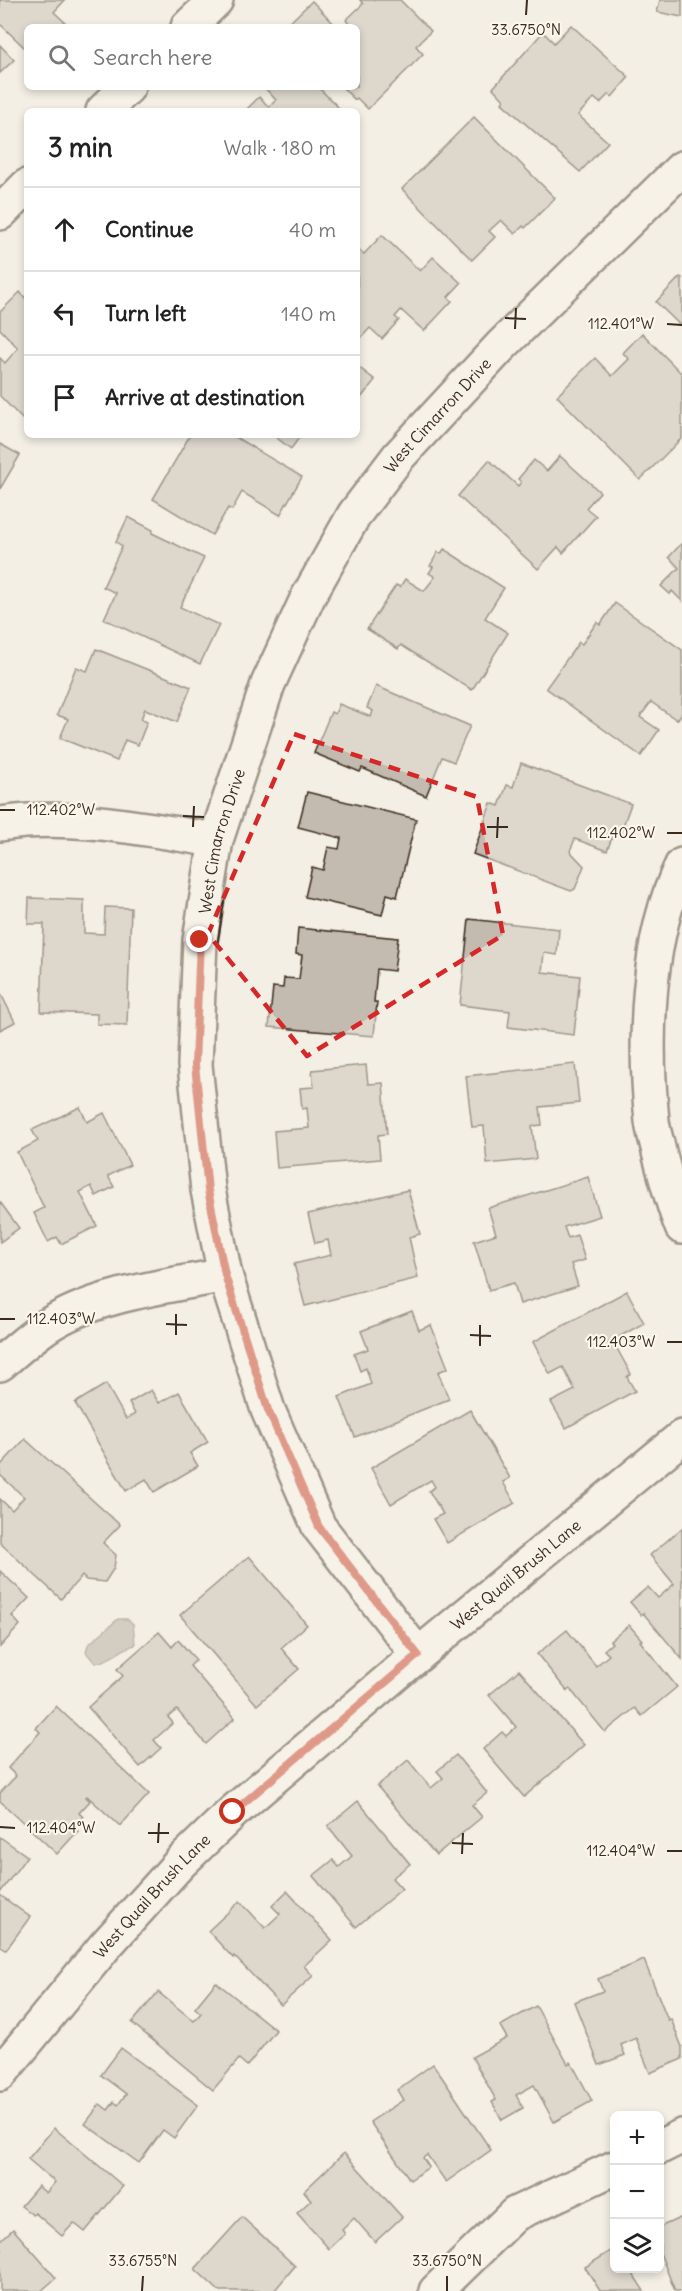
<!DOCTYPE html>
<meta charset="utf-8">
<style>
:root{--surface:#fff;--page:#f6f6f6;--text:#222;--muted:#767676;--line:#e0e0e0}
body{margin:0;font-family:Delius,sans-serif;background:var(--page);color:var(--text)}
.controls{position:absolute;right:18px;bottom:18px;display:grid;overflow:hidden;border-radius:9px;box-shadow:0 3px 9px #0003}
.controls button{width:54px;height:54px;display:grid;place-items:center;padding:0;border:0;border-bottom:2px solid var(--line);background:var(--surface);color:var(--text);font:30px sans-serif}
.stop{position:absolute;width:18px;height:18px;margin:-14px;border:4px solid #c8321e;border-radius:50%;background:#fff}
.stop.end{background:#c8321e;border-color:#fff;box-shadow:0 2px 6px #0008}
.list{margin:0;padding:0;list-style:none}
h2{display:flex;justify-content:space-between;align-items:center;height:78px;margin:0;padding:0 24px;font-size:26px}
h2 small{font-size:20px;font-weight:400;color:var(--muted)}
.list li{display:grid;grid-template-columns:39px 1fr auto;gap:18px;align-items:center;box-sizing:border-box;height:84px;padding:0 24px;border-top:2px solid var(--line)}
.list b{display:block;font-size:22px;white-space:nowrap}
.list em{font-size:20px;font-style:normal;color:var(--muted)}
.icon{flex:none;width:33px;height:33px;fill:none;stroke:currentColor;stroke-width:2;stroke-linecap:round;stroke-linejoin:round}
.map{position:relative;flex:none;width:682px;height:2291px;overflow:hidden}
.search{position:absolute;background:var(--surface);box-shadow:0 3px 9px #0003;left:24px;top:24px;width:336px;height:66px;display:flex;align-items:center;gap:15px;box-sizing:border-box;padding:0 21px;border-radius:9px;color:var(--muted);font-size:22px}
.panel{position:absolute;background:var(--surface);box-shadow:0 3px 9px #0003;left:24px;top:108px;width:336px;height:330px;border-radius:9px}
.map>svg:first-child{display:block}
.water{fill:#afa69a;stroke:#817468;stroke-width:1.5}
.building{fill:#c3bbb0;stroke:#3b2a1e;stroke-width:1.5}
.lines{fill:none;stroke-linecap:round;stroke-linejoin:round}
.minor-casing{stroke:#3b2a1e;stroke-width:38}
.minor{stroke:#fbf7ec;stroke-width:33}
.route{stroke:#c8321e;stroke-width:8}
.marked{fill:none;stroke:#d62828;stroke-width:4.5;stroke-dasharray:12 8;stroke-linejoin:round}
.ticks{fill:none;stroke:#3b2a1e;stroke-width:2}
.labels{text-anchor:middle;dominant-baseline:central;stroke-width:4.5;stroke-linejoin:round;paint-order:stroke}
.street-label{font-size:16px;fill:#3b2a1e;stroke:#fbf7ec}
.ticks-label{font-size:15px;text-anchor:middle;fill:#3b2a1e;stroke:#fbf7ec;stroke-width:4.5;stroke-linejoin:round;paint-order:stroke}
</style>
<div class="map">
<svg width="682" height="2291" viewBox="0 0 682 2291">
<rect width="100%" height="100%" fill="#f3efe4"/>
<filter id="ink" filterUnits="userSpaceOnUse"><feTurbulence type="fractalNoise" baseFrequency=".0167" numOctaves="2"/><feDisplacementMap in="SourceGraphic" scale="12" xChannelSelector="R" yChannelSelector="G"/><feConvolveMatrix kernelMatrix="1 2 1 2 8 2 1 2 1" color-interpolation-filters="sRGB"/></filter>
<g filter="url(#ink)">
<path class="water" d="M118,1619H127L133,1624L135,1645C121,1648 110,1662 95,1663L86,1652L88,1645Z"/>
<g class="building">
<path d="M0,0H65L54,12L70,27H27V50L0,24Z"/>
<path d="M360,0H400L431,31L416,46L423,54L368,109L357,98L355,100L342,87H357V27H351L346,20L363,4Z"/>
<path d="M660,0H682V17L657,12Z"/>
<path d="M312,1L337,27H285Z"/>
<path d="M571,25L629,77L612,97L609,94L600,103L594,98L578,115L608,142L580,172L502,103L504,100L493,88L543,32L554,43Z"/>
<path d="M0,45L14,60L0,73Z"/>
<path d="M264,87H318L342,111H245L259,97L269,107L276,100Z"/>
<path d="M474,117L555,198L525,228L523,226L515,234L501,220L489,231L495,237L472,260L402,189Z"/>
<path d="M382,235L420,271L433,257L461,283L448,297L452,301L424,331L401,310L395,317L399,320L382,339L370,328L358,341L357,248L364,254Z"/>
<path d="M680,277L682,278V327L656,302Z"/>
<path d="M20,292L27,300V424L0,396V358L5,363L18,348L0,329V312Z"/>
<path d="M642,333L682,374V438L640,480L557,396L595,358L612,376L629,359L623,353Z"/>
<path d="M357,366L375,380L357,403Z"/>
<path d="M190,435H232L302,477L280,515L242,492L232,510L228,508L212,535L153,499Z"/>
<path d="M273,435H301L291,449Z"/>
<path d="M0,444L20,455L0,489Z"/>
<path d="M560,456L600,492L586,508L596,516L563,553L558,547L538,569L458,496L489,460L518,486L521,482L518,479L534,460L547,471Z"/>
<path d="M128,517L153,530L152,533L204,558L180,607L219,625L200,664L104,619L116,593L103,587L122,546L116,542Z"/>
<path d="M682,543V601L672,591L670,594L661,586L679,568L669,557Z"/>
<path d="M444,549L504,588L485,618L508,633L472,690L401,645L398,649L367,629L396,585L400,587L405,579L424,591L435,577L429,573L433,567L430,566L438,552L441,554Z"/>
<path d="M615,603L682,650V713L677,720L651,702L640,717L659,730L641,756L546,688L579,642L582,644L597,622L600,625Z"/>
<path d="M96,649L191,687L177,722L145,709L141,719L147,722L138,745L125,740L117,761L60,738L68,719L57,715L76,667L87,671Z"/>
<path d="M376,686L470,726L454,762L442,757L426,796L362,768L360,772L314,753L331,712L335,714L339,704L371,717L373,711L367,708Z"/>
<path d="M521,763L631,804L620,834L614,832L607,851L575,839L570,851L584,866L575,889L571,891L473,854L491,803L499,806L507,785L513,787Z"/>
<path d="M307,792L416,819L397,897L387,894L382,915L305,897L312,867L323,870L328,847L339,849L341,838L298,827Z"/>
<path d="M29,898L84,900V933L104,934L105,907L131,908L127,1025L97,1024V1014L41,1012L44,924H28Z"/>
<path d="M469,919L559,929L557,955L544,953L542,972L580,976L574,1035L508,1027L510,1011L460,1005Z"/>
<path d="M298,928L398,938L394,971L377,969L374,1002H377L374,1036L269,1027L273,987L283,988L284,978L299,979L302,955L296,954Z"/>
<path d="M0,992L15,1022L0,1030Z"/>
<path d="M575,1064L579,1103L540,1107L542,1125L532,1126L536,1159L487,1164L484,1126L472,1127L466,1076Z"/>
<path d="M366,1065L368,1084L383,1083L387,1134L378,1135L380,1159L277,1168L274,1131L309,1128L307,1108L302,1109L300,1088L314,1087L312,1070Z"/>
<path d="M80,1107L87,1122L104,1113L130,1165L108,1176L114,1187L96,1196L91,1186L80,1192L97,1226L61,1244L57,1237L48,1242L34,1213L44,1208L17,1152L38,1141L32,1130Z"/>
<path d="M588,1177L600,1216L564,1227L568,1238L577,1235L585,1260L571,1264L578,1286L520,1304L514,1283L489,1290L474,1241L496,1234L488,1208Z"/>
<path d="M408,1190L420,1234L409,1237L418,1278L305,1306L294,1264L331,1255L328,1240L315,1243L308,1214Z"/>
<path d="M0,1202L19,1228L0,1242Z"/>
<path d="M627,1291L644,1323L608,1343L611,1348L615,1345L631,1374L627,1377L635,1391L566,1428L551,1402L575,1390L563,1367L550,1374L533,1342Z"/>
<path d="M412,1311L419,1330L431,1325L448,1368L438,1372L449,1399L355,1437L339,1397L371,1384L366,1368L360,1371L354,1354L368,1349L361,1331Z"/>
<path d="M106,1384L126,1419L135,1414L129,1403L151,1390L159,1403L179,1392L208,1442L190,1453L198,1466L154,1492L146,1479L126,1491L75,1403Z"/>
<path d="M470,1410L510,1478L503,1482L515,1503L447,1543L433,1519L443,1514L429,1491L435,1487L431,1480L391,1504L371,1468Z"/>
<path d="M25,1439L120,1525L103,1543L116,1555L114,1568L105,1582L86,1580L82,1576L61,1599L0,1543V1499L12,1510L24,1497L0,1475V1466Z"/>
<path d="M682,1528V1659L643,1613L641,1615L630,1602L648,1587L658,1598L674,1584L650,1555Z"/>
<path d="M249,1556L307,1625L281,1648L299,1669L257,1705L180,1615Z"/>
<path d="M0,1571L29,1598L12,1616L20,1625L0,1647Z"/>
<path d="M629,1625L642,1640L640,1641L677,1687L642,1716L635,1708L605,1732L570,1689L567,1691L537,1654L567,1630L596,1666L609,1655L604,1650L612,1643L610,1641Z"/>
<path d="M159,1632L172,1647L178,1640L196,1660L190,1666L235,1718L206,1744L177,1710L168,1717L173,1723L154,1740L161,1748L140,1767L88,1707L123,1676L117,1669Z"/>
<path d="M519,1670L584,1745L524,1797L483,1749L502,1732L506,1736L516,1727L489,1695Z"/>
<path d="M56,1706L149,1794L120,1826L87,1796L86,1797L90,1801L79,1813L83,1817L74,1827L78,1831L57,1854L0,1801V1793L16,1776L8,1768L40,1732L36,1728Z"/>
<path d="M456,1755L487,1793L472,1805L482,1817L436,1855L377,1786L408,1760L431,1788L443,1778L437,1771Z"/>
<path d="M358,1801L410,1864L392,1878L402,1889L356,1927L313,1876L333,1860L339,1867L352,1856L328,1826Z"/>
<path d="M0,1837L27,1856L0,1893Z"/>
<path d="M287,1891L332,1940L304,1966L313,1976L281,2005L234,1956L233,1958L208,1931L240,1901L265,1928L280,1914L272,1906Z"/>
<path d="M0,1895L30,1917L6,1950L0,1946Z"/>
<path d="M644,1960L668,2020L671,2019L682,2047V2059L650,2073L636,2038L621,2045L625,2055L599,2065L574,2002L603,1991L598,1979Z"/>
<path d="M216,1982L276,2030L247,2066L239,2059L213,2090L132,2023L158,1992L194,2021L201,2013L195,2008Z"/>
<path d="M536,2006L568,2064L571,2062L592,2101L554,2122L534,2085L516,2095L523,2108L502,2120L492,2102L496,2100L472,2057L507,2038L500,2026Z"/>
<path d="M121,2048L198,2105L174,2138L163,2130L139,2163L85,2124L100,2104L108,2110L114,2102L118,2105L126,2094L101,2075Z"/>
<path d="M433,2064L491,2150L446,2182L427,2155L423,2158L429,2167L410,2180L370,2122L403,2100L397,2090Z"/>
<path d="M54,2128L123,2186L85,2232L74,2223L62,2236L35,2213L33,2215L21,2206L38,2186L46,2193L55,2182L28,2159Z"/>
<path d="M344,2153L402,2217L375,2242L354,2218L342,2230L345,2234L329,2249L297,2213L311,2200L304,2191Z"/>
<path d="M242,2217L295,2266L274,2291H219L195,2269Z"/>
<path d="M682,2217V2291H675L660,2253V2227Z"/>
<path d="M13,2229L56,2278L41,2291H0V2252L2,2250L0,2241Z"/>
<path d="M614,2249V2268H629L644,2291H600L585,2267Z"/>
</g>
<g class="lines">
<defs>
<g id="minor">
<path d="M188,27L216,0"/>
<path d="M103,111L128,87"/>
<path d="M0,213L27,186"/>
<path d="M0,824C72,813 144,829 216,840"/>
<path d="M682,865C646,938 644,1041 652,1121C653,1131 657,1142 659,1152C666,1178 672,1202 682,1227"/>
<path d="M0,1364C15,1351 31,1337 47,1326C95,1294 169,1286 225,1275"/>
<path id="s1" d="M418,1655L319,1527L268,1410L225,1275L208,1190L195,1065L200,940L216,840L268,684L308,597L354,515L398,457L502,345L682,168"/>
<path id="s2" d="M0,2074L105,1946L180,1863L233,1812L418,1655L682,1437"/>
<path d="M660,2147L682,2136"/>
<path d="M436,2291L515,2214L614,2168"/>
</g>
</defs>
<use href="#minor" class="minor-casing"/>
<use href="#minor" class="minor"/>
</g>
</g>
<g class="lines" filter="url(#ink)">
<path class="route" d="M200,940L195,1065L208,1190L225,1275L268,1410L319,1527L418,1655L233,1812"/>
</g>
<path d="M0 0H682V2291H0ZM294,734L477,797L503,935L307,1056L208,934Z" fill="#f3efe4" fill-opacity=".55" fill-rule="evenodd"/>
<path class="marked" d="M294,734L477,797L503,935L307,1056L208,934Z"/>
<path class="ticks" d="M526,15L527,0M505,318L526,319M667,324L682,325M515,329L516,308M0,810H15M183,816L204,817M193,827L194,806M487,827H508M667,833H682M497,838L498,817M0,1319H15M166,1324L187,1325M176,1335V1314M470,1335L491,1336M667,1342H682M480,1346V1325M0,1827L15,1828M148,1833H169M158,1843L159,1823M452,1843L473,1844M667,1851H682M462,1854L463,1833M142,2291L143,2276M447,2291V2276"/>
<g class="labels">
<g class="street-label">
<text stroke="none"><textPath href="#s1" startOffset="1354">West Cimarron Drive</textPath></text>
<text stroke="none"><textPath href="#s1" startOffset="870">West Cimarron Drive</textPath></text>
<text stroke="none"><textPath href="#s2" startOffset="720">West Quail Brush Lane</textPath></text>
<text stroke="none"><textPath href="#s2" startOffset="234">West Quail Brush Lane</textPath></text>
</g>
</g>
<g class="ticks-label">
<text x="526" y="35">33.6750°N</text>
<text x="621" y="329">112.401°W</text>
<text x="61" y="815">112.402°W</text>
<text x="621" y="838">112.402°W</text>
<text x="61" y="1324">112.403°W</text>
<text x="621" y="1347">112.403°W</text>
<text x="61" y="1833">112.404°W</text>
<text x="621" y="1856">112.404°W</text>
<text x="143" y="2266">33.6755°N</text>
<text x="447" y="2266">33.6750°N</text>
</g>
</svg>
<div class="controls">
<button>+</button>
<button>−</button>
<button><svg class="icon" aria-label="layers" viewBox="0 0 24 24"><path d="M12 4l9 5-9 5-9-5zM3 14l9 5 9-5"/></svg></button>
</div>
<div class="stop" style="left:233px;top:1812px"></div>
<div class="stop end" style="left:200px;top:940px"></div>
<div class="search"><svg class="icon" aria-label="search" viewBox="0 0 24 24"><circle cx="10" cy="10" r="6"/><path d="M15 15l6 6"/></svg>Search here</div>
<section class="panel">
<h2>3 min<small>Walk · 180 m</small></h2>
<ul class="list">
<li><svg class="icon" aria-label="ahead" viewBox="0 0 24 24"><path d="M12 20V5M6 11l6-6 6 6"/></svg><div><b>Continue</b></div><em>40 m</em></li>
<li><svg class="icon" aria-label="left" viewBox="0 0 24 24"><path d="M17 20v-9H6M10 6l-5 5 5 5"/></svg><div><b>Turn left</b></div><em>140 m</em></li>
<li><svg class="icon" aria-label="arrive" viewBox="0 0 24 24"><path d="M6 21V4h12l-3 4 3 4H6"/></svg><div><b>Arrive at destination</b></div></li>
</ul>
</section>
</div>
